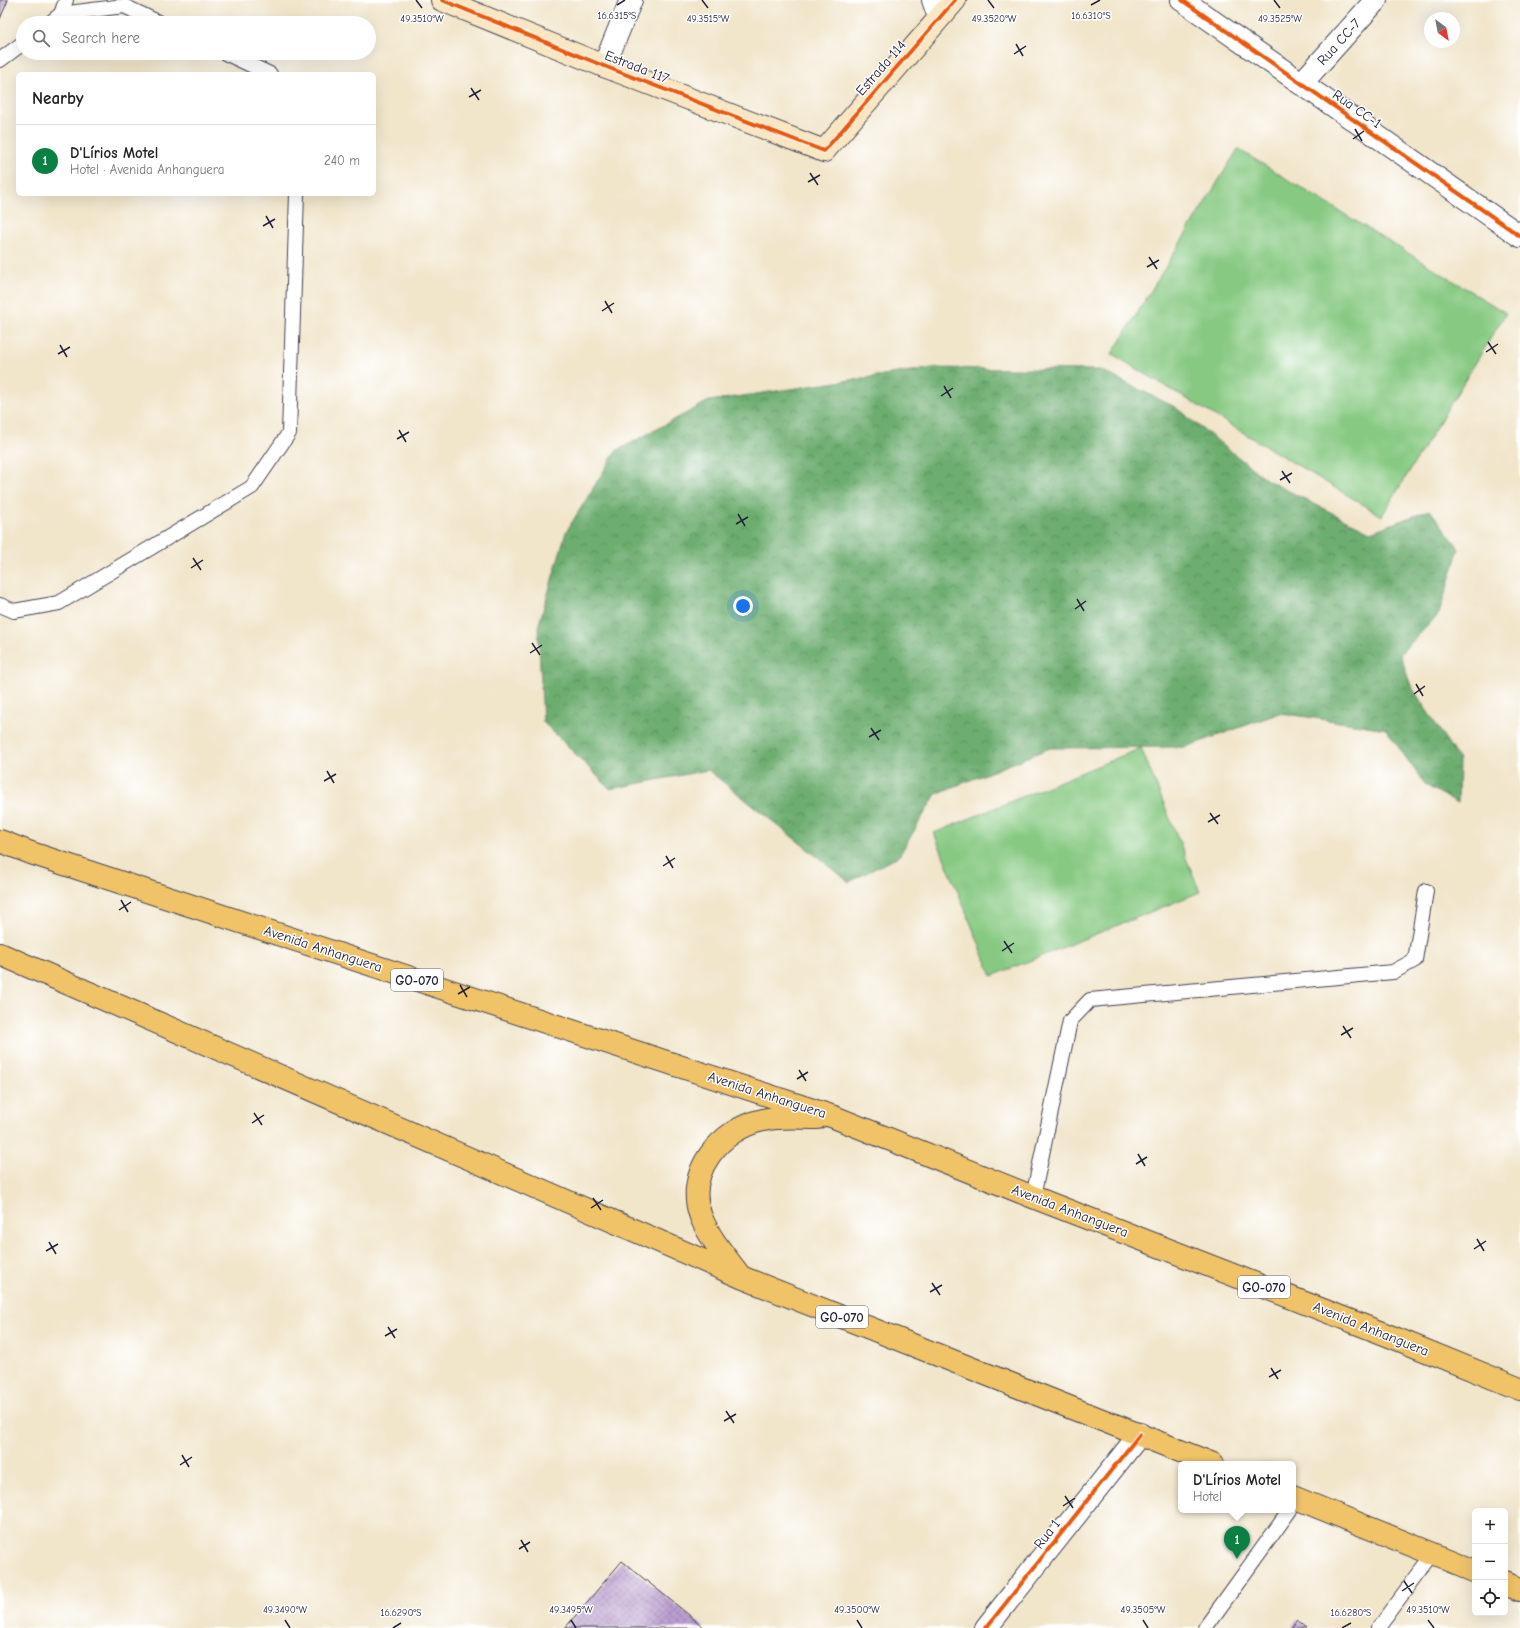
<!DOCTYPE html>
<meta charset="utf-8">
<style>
:root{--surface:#fff;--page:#f6f6f6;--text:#222;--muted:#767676;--line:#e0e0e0;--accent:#0b8043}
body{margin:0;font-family:"Comic Neue",sans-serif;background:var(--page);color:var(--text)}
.controls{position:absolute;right:12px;bottom:12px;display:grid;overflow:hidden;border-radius:6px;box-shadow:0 4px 16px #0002}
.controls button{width:36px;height:36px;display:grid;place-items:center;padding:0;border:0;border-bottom:1px solid var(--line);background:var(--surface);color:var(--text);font:20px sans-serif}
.compass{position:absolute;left:1424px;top:12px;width:36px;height:36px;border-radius:50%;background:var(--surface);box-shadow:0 4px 16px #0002;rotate:148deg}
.you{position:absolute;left:743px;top:606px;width:14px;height:14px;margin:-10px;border:3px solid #fff;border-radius:50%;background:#1a73e8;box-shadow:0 0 0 6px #1a73e833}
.badge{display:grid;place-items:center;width:26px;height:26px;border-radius:50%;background:var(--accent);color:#fff;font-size:13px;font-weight:700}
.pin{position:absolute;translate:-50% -33px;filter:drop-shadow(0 1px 2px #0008)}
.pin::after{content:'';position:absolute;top:21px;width:14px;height:12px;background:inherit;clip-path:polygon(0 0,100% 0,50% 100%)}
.popup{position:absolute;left:1178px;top:1461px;width:118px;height:52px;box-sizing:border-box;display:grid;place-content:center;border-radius:6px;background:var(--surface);filter:drop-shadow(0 1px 3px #0005);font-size:13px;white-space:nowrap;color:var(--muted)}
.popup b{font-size:15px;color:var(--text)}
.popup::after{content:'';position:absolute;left:50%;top:100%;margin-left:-8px;border:8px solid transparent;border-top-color:var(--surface)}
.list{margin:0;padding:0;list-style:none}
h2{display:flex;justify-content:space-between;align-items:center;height:52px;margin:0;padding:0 16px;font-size:17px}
h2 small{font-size:13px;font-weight:400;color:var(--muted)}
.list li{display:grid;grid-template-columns:26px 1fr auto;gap:12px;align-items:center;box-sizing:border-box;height:72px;padding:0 16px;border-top:1px solid var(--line)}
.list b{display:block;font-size:15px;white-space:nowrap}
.list p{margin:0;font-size:13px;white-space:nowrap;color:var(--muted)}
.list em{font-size:13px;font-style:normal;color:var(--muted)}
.icon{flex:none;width:22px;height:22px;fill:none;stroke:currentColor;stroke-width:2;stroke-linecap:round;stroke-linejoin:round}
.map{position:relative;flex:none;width:1520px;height:1628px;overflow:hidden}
.search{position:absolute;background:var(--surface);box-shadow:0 4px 16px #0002;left:16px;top:16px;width:360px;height:44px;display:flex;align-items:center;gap:10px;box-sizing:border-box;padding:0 14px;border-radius:22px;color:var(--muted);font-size:15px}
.panel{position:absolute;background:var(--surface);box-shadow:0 4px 16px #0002;left:16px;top:72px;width:360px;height:124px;border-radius:6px}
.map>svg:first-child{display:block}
.green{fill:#87c982;stroke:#54765e}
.forest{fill:url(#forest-crowns);stroke:#486856}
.building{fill:url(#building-cross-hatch)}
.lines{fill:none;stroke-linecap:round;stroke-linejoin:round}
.lane-casing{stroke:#413f50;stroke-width:16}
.street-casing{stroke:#413f50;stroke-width:24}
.secondary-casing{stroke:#413f50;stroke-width:24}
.highway-casing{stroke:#413f50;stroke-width:24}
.lane{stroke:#fff;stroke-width:14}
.street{stroke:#fff;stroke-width:22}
.secondary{stroke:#f9e7c3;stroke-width:22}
.highway{stroke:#f0c369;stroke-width:22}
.cycleway-casing{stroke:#fff;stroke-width:6}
.cycleway{stroke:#e8590c;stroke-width:4}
.ticks{fill:none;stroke:#22223b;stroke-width:1.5}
.labels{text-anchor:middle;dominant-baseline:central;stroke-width:3;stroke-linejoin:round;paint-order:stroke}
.shield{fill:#fff;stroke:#646476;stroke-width:1}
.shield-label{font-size:13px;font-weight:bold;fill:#22223b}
.street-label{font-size:14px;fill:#22223b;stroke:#fff}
.ticks-label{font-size:10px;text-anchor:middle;fill:#22223b;stroke:#fff;stroke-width:3;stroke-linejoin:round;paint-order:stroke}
</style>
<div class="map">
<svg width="1520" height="1628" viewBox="0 0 1520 1628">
<defs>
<pattern id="forest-crowns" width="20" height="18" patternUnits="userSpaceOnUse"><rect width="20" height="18" fill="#6dad70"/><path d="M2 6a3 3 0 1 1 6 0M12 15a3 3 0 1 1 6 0" fill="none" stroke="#598c5d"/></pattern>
<pattern id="building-cross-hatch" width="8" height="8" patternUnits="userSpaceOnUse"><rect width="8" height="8" fill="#bc9fd1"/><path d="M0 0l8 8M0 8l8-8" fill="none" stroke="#9881ab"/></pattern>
</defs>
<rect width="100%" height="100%" fill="#fff"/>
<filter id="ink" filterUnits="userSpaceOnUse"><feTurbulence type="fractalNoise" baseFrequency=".025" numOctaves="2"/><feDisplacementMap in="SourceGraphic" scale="8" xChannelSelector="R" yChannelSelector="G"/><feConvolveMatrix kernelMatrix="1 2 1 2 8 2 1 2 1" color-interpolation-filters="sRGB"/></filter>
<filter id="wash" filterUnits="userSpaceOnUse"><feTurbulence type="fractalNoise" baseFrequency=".012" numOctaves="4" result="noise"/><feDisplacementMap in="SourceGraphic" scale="16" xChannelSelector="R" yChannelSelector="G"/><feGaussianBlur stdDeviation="0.9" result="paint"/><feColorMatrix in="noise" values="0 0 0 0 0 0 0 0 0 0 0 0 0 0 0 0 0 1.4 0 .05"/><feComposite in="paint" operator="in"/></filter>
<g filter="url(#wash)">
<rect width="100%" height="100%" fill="#f1e5ca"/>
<g class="green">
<path d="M1238,149L1506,313L1382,516L1112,354Z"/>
<path d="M1141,748L1200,892L992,976L934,833Z"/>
</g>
<path class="forest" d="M931,368L1100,370L1175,407L1267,480L1370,532L1430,510L1459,548L1439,614L1400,654L1411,686L1459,760L1458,803L1425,785L1386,729L1280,713L1186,747L1050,748L936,794L899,856L849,882L708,770L610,789L543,722L538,627L566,532L616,451L709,401Z"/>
<g id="blocks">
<g class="building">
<path d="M0,0H8L0,19Z"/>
<path d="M622,1561L705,1628H565Z"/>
<path d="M1297,1620L1307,1628H1291Z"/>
</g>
</g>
</g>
<g filter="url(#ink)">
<use href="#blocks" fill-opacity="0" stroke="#413f50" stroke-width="1"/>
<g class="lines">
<defs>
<g id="lane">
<path d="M61,14L66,0"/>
<path d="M50,23L61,14L124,6L160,23"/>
<path d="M225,53L270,74"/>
<path d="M0,60L23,43"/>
<path d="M0,605L14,611L59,603L252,487L289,433L297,194"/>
<path d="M1033,1197L1070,1021L1090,1000L1393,972L1415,960L1426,891"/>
<path d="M1205,1628L1290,1510"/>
<path d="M1378,1628L1433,1554"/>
</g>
<g id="street">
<path d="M933,0L939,17"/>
<path d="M1182,0L1520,236"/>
<path d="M604,66L631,0"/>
<path d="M1301,84L1376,0"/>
<path d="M986,1628L1140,1434"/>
</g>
<path id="secondary" d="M442,0L604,66L824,151L955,0"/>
<g id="highway">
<path d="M0,841L31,853L834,1117L1033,1197L1392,1337L1520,1389"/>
<path d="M0,954L741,1277L1213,1464"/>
<path d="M740,1276C726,1257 710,1239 701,1217C684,1173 720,1129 763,1120C780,1116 799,1118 817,1118"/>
<path d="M1293,1497L1475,1571"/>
<path d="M1505,1584L1520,1590"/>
</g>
</defs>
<use href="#lane" class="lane-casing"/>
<use href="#street" class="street-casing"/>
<use href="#secondary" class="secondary-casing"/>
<use href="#highway" class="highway-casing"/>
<use href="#lane" class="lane"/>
<use href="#street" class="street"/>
<use href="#secondary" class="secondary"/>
<use href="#highway" class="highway"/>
<defs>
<g id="cycleway">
<path d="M442,0L604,66L824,151L955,0"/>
<path d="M1182,0L1520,236"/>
<path d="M986,1628L1140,1434"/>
</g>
</defs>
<use href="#cycleway" class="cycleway-casing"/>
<use href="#cycleway" class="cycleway"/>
</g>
</g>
<path class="ticks" d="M416,0L422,8M702,0L708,8M988,0L994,8M1274,0L1280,8M617,5L625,0M1091,5L1100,0M1016,44L1023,56M1014,54L1026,46M471,88L479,100M469,97L481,90M1355,129L1362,141M1353,139L1364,131M810,173L818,185M808,182L820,175M266,216L273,228M263,226L275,219M1149,257L1157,269M1147,267L1159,260M605,301L612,313M602,311L614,303M1488,342L1496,354M60,345L67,357M1486,352L1498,344M58,354L70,347M944,386L951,398M941,396L953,388M399,430L406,442M397,439L409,432M1282,471L1290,483M1280,480L1292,473M738,514L745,526M736,524L748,517M193,558L201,570M191,568L203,560M1077,599L1084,611M1075,609L1086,601M532,643L540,655M530,653L542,645M1416,684L1423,696M1414,694L1425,686M871,728L879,740M869,737L881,730M327,771L334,783M324,781L336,774M1210,813L1218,824M1208,822L1220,815M666,856L673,868M663,866L675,858M121,900L128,912M119,910L131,902M1004,941L1012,953M1002,951L1014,943M460,985L467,997M458,994L470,987M1343,1026L1351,1038M1341,1035L1353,1028M799,1070L806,1081M797,1079L808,1072M254,1113L262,1125M252,1123L264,1115M1138,1154L1145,1166M1136,1164L1147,1157M593,1198L601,1210M591,1208L603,1200M1477,1239L1484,1251M49,1242L56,1254M1474,1249L1486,1241M46,1251L58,1244M932,1283L940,1295M930,1292L942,1285M388,1327L395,1338M385,1336L397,1329M1271,1368L1278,1379M1269,1377L1281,1370M726,1411L734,1423M724,1421L736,1414M182,1455L189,1467M180,1465L192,1457M1065,1496L1073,1508M1063,1506L1075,1498M521,1540L528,1552M519,1549L530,1542M1404,1581L1412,1593M1402,1591L1414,1583M285,1620L290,1628M571,1620L576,1628M857,1620L862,1628M1143,1620L1148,1628M1428,1620L1434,1628M393,1628L401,1623M1342,1628L1351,1623"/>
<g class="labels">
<g class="shield">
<rect x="391" y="969" width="52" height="22" rx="3"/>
<rect x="1238" y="1276" width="52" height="22" rx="3"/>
<rect x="816" y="1306" width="52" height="22" rx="3"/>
</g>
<g class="shield-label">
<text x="417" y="980">GO-070</text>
<text x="1264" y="1287">GO-070</text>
<text x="842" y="1317">GO-070</text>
</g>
<g class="street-label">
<text transform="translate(1339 42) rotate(-48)">Rua CC-7</text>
<text transform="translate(637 67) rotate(21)">Estrada 117</text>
<text transform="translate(881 68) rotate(-49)">Estrada 114</text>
<text transform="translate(1357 109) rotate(35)">Rua CC-1</text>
<text transform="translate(323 949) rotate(18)">Avenida Anhanguera</text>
<text transform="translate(767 1095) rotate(18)">Avenida Anhanguera</text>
<text transform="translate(1070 1211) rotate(21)">Avenida Anhanguera</text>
<text transform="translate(1371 1329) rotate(22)">Avenida Anhanguera</text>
<text transform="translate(1047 1534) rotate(-52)">Rua 1</text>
</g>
</g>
<g class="ticks-label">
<text x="617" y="19">16.6315°S</text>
<text x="1091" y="19">16.6310°S</text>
<text x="422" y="22">49.3510°W</text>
<text x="708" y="22">49.3515°W</text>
<text x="994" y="22">49.3520°W</text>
<text x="1280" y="22">49.3525°W</text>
<text x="285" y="1613">49.3490°W</text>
<text x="571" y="1613">49.3495°W</text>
<text x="857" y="1613">49.3500°W</text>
<text x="1143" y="1613">49.3505°W</text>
<text x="1428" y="1613">49.3510°W</text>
<text x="401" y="1616">16.6290°S</text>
<text x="1351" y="1616">16.6280°S</text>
</g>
</svg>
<div class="controls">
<button>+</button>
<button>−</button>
<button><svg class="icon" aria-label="locate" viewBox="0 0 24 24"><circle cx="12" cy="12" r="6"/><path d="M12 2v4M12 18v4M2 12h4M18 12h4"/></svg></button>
</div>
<svg class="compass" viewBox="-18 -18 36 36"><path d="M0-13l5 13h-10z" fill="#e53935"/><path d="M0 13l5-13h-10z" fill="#767676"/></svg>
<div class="you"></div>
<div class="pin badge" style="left:1237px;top:1559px">1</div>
<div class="popup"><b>D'Lírios Motel</b>Hotel</div>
<div class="search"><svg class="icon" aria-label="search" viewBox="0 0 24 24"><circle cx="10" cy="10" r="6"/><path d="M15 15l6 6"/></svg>Search here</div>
<section class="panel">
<h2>Nearby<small></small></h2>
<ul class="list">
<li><span class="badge">1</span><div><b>D'Lírios Motel</b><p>Hotel · Avenida Anhanguera</p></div><em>240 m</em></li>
</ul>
</section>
</div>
